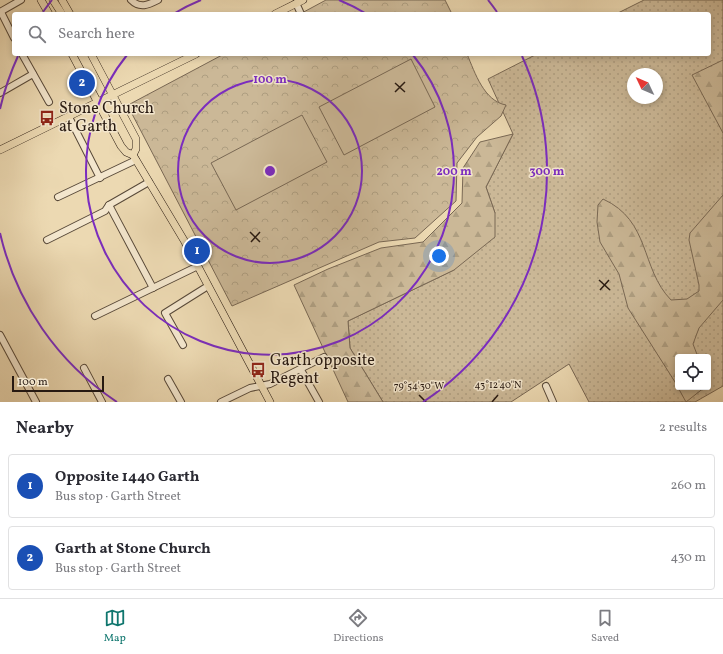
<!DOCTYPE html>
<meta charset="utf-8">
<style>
:root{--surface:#fff;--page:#f7f7f7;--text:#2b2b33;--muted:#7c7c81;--line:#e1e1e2;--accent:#0f766e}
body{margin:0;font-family:Vollkorn,serif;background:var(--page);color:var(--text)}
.controls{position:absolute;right:12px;bottom:12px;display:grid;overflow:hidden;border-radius:4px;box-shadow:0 2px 6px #0003}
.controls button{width:36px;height:36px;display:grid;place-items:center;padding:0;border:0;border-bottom:1px solid var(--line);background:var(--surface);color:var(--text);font:20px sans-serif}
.compass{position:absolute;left:627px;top:68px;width:36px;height:36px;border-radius:50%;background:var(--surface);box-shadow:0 2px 6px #0003;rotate:314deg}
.scale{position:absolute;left:12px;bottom:10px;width:92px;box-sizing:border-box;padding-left:4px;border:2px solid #271911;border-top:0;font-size:11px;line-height:14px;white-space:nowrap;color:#271911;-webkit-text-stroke:3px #f3e6cd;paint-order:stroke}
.you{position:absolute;left:439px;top:256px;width:14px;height:14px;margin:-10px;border:3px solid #fff;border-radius:50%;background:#1a73e8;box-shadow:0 0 0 6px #1a73e833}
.badge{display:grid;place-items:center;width:26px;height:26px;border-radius:50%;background:var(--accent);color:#fff;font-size:13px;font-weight:700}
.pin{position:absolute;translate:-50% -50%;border:2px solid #fff;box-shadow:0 1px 4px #0006}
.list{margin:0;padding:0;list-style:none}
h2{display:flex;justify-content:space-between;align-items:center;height:52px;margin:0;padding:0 16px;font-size:17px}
h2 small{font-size:13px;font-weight:400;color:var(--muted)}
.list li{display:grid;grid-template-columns:26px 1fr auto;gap:12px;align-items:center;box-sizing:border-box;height:64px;margin:0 8px 8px;padding:0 8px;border:1px solid var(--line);border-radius:4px}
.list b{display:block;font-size:15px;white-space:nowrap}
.list p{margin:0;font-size:13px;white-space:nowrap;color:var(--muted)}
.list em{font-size:13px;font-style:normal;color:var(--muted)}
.icon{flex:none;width:22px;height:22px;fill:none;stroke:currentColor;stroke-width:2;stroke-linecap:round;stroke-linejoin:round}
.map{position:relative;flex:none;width:723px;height:402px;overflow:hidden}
.search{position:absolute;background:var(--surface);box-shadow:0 2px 6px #0003;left:12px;right:12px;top:12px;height:44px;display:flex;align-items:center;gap:10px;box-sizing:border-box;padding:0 14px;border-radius:4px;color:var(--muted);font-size:15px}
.sheet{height:196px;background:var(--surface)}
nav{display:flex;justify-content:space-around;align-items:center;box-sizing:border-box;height:56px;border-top:1px solid var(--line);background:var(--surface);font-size:11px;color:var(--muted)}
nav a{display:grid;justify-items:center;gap:2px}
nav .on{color:var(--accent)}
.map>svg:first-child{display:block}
.grass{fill:url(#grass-dots);stroke:#796854;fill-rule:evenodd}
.forest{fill:url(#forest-firs);stroke:#796854}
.park{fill:url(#park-crowns);stroke:#796854}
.pitch{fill:#cbb897;stroke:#796854}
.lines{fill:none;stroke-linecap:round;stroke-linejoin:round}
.minor-casing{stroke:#584939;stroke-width:8}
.major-casing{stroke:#271911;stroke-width:8}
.minor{stroke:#f3e6cd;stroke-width:6}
.major{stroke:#ecd9b2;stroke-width:7}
.ticks{fill:none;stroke:#271911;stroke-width:1.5}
.ring{fill:none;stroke:#7b2cbf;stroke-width:2}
.labels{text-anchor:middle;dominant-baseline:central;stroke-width:3;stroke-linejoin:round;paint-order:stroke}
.poi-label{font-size:16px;fill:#271911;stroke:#f3e6cd;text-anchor:start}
.ticks-label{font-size:10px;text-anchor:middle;fill:#271911;stroke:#f3e6cd;stroke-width:3;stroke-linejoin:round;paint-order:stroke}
.centre{fill:#7b2cbf;stroke:#f3e6cd;stroke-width:2}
.ring-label{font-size:12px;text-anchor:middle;font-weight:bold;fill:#7b2cbf;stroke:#f3e6cd;stroke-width:3;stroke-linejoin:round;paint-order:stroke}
</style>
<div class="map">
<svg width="723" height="402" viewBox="0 0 723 402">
<defs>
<pattern id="grass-dots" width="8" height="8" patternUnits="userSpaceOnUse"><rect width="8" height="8" fill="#cbb897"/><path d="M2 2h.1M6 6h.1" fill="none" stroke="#ae9e81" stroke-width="1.8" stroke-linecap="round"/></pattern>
<pattern id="forest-firs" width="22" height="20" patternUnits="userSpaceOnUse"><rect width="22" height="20" fill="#cbb897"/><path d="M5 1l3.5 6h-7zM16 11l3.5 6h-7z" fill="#ae9e81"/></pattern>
<pattern id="park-crowns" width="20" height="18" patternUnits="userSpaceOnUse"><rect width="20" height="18" fill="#cbb897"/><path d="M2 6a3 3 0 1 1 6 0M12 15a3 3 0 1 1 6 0" fill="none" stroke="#ae9e81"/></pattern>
</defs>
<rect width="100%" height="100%" fill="#ecd9b2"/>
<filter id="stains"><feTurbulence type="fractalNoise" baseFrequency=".005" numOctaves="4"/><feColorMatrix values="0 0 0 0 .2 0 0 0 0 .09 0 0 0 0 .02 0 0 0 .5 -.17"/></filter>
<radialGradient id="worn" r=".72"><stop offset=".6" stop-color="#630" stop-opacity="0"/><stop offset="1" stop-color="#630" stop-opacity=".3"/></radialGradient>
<path class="grass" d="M644,0H723V386L695,402H589L569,364L511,402H383L350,348L348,321L454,270L495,213L486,187L513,134L488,79L537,54H709V14H616ZM633,74H657V98H633ZM678,357H708V387H678Z"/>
<g class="forest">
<path d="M723,60V133L692,75Z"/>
<path d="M513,134L486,187L495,213V237L454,270L348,321L350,348L383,402H348L294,285L328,269L381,248L423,242L462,203L463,168L480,142Z"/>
<path d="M723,195V300L699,328L693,344L698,357H678V387H705L686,402L675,382L628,308L619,274L600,242L597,222L598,205L603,199C651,221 640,268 671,300L687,299L699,291V285L689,240L690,233Z"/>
</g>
<g class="park">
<path d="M326,0H445L452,14H300Z"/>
<path d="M224,54H467C475,73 484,101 506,105L501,116L477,137L457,163L456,201L415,238L379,242L232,306L130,110V104Z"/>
</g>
<g class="pitch">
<path d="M411,59L435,107L344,155L319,107Z"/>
<path d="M302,115L327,162L236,210L211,163Z"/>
</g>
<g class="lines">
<defs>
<g id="minor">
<path d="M131,0C140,9 148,5 158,0"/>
<path d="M296,3L301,14"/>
<path d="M0,12L21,0"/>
<path d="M1,12L14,38"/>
<path d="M22,54L49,102"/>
<path d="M0,93L33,74"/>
<path d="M69,117L100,178"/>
<path d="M58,197L136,160"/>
<path d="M109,205L153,288"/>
<path d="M47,240L105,211L109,205L149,182"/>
<path d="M95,316L198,266"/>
<path d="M0,335L36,402"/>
<path d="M183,345L165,313L208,286"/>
<path d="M84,368L102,402"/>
<path d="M301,370L319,402"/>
<path d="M168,379L181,402"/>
<path d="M546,386L553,402"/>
<path d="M221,402L250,388L270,384L324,357"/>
</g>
<g id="major">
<path d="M41,0L49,14"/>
<path d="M53,0L62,14"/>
<path d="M62,0L70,14"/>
<path d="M275,14L303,0"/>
<path d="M72,54L121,146L126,152L133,155L185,242L270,402"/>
<path d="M91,54L136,139V149L133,155"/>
<path d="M0,150L196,54"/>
</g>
</defs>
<use href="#minor" class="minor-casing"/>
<use href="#major" class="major-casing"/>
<use href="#minor" class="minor"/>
<use href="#major" class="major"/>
</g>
<path class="ticks" d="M395,83L405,92M395,92L405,82M250,232L260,242M251,242L260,232M599,280L610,290M600,290L609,280M419,395L426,402M492,402L498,395"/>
<g class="ring">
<circle cx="270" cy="171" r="92"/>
<path d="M175 13A184 184 0 0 1 201 0M339 0A184 184 0 0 1 365 13M413 55A184 184 0 1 1 127 55"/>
<path d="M117 402A277 277 0 0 1 0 233M0 109A277 277 0 0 1 18 56M43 12A277 277 0 0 1 52 0M488 0A277 277 0 0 1 497 12M522 56A277 277 0 0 1 423 402"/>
</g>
<defs>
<symbol id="bus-bare" viewBox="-9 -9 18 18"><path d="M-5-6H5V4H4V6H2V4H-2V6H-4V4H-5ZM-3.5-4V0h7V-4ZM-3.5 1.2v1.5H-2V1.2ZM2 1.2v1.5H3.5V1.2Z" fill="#8f2418" stroke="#f3e6cd" stroke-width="2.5" paint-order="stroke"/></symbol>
</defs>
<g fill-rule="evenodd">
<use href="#bus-bare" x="36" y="107" width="22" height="22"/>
<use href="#bus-bare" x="247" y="359" width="22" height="22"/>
</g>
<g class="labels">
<g class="poi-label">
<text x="59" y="109">Stone Church<tspan x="59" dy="18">at Garth</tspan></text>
<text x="270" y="361">Garth opposite<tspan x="270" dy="18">Regent</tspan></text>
</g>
</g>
<g class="ticks-label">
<text x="498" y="388">43°12'40"N</text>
<text x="419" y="389">79°54'30"W</text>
</g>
<circle cx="270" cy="171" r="6" class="centre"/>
<g class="ring-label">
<text x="270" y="83">100 m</text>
<text x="454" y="175">200 m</text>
<text x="547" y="175">300 m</text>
</g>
<rect width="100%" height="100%" filter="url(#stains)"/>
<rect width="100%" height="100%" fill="url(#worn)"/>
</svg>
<div class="controls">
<button><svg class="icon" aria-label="locate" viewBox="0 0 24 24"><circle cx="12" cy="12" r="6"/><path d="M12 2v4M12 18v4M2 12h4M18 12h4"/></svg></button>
</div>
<svg class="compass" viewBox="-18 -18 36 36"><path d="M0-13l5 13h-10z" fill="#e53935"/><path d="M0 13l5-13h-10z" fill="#7c7c81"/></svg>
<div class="scale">100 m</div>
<div class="you"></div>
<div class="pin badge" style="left:197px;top:251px;background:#1a4fb4">1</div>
<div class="pin badge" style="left:82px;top:83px;background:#1a4fb4">2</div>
<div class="search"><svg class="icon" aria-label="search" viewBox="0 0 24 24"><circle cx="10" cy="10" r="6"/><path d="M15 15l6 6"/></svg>Search here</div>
</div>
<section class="sheet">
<h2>Nearby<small>2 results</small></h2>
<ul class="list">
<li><span class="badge" style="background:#1a4fb4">1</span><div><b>Opposite 1440 Garth</b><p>Bus stop · Garth Street</p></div><em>260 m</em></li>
<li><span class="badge" style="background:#1a4fb4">2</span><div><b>Garth at Stone Church</b><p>Bus stop · Garth Street</p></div><em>430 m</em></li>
</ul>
</section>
<nav>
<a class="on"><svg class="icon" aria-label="map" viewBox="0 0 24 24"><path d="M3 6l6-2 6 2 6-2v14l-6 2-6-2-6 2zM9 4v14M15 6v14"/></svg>Map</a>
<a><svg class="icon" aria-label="directions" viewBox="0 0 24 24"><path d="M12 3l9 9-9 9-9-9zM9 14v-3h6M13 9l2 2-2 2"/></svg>Directions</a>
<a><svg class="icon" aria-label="saved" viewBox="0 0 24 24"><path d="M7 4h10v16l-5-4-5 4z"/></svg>Saved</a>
</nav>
